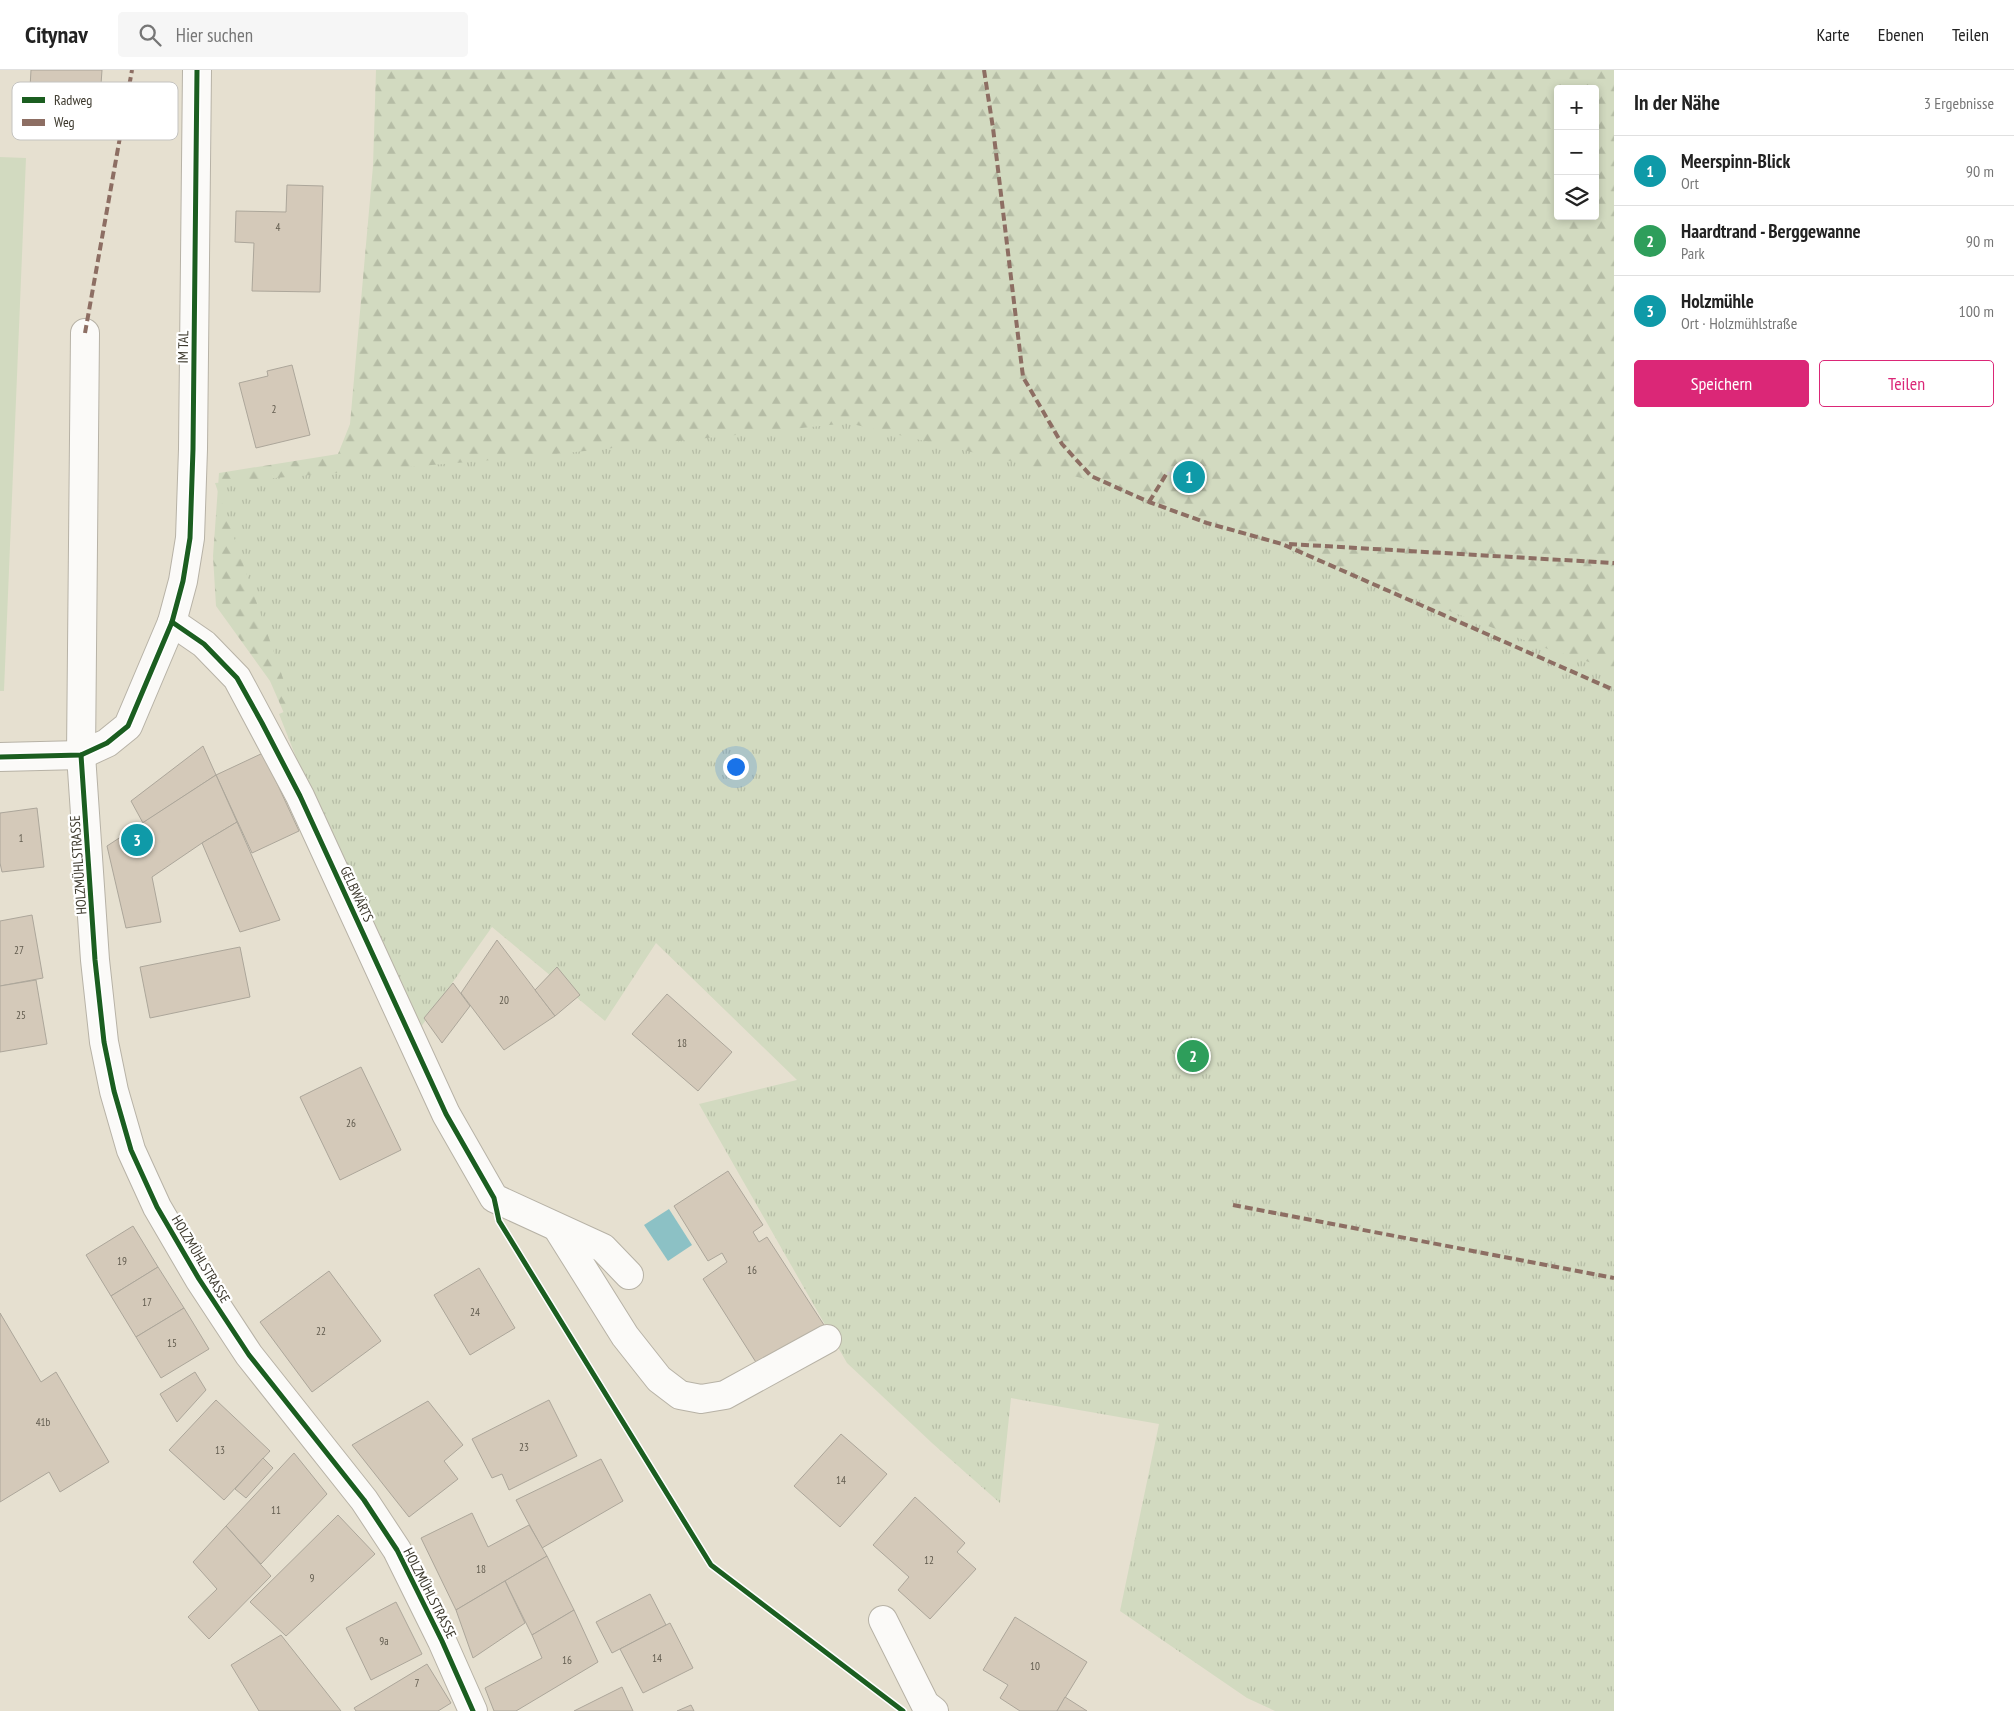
<!DOCTYPE html>
<html lang="de">
<meta charset="utf-8">
<style>
:root{--surface:#fff;--page:#f6f6f6;--text:#222;--muted:#767676;--line:#e0e0e0;--accent:#db2777}
body{margin:0;font-family:"PT Sans Narrow",sans-serif;background:var(--page);color:var(--text)}
.controls{position:absolute;right:15px;top:15px;display:grid;overflow:hidden;border-radius:5px;box-shadow:0 2px 8px #0003}
.controls button{width:45px;height:45px;display:grid;place-items:center;padding:0;border:0;border-bottom:1px solid var(--line);background:var(--surface);color:var(--text);font:25px sans-serif}
.you{position:absolute;left:735px;top:696px;width:18px;height:18px;margin:-12px;border:4px solid #fff;border-radius:50%;background:#1a73e8;box-shadow:0 0 0 8px #1a73e833}
.badge{display:grid;place-items:center;width:32px;height:32px;border-radius:50%;background:var(--accent);color:#fff;font-size:16px;font-weight:700}
.pin{position:absolute;translate:-50% -50%;border:2px solid #fff;box-shadow:0 1px 5px #0006}
.list{margin:0;padding:0;list-style:none}
h2{display:flex;justify-content:space-between;align-items:center;height:65px;margin:0;padding:0 20px;font-size:21px}
h2 small{font-size:16px;font-weight:400;color:var(--muted)}
.list li{display:grid;grid-template-columns:32px 1fr auto;gap:15px;align-items:center;box-sizing:border-box;height:70px;padding:0 20px;border-top:1px solid var(--line)}
.list b{display:block;font-size:19px;white-space:nowrap}
.list p{margin:0;font-size:16px;white-space:nowrap;color:var(--muted)}
.list em{font-size:16px;font-style:normal;color:var(--muted)}
.actions{display:flex;gap:10px;padding:15px 20px}
.actions a{flex:1;padding:11px 0;border:1px solid var(--accent);border-radius:5px;text-align:center;font-size:18px;color:var(--accent)}
.actions .main{background:var(--accent);color:#fff}
.icon{flex:none;width:28px;height:28px;fill:none;stroke:currentColor;stroke-width:2;stroke-linecap:round;stroke-linejoin:round}
.map{position:relative;flex:none;width:1614px;height:1641px;overflow:hidden}
header{display:flex;align-items:center;gap:30px;box-sizing:border-box;height:70px;padding:0 25px;background:var(--surface);border-bottom:1px solid var(--line)}
header strong{font-size:24px}
nav{display:flex;gap:28px;margin-inline-start:auto;font-size:18px}
.search{width:350px;height:45px;background:var(--page);display:flex;align-items:center;gap:12px;box-sizing:border-box;padding:0 18px;border-radius:5px;color:var(--muted);font-size:19px}
main{display:flex}
aside{flex:1;background:var(--surface)}
.map>svg:first-child{display:block}
.grass{fill:#d2dac0}
.forest{fill:url(#forest-firs);fill-rule:evenodd}
.park{fill:url(#park-tufts)}
.water{fill:#8cc1c5}
.building{fill:#d4c9b9;stroke:#aca69a}
.lines{fill:none;stroke-linecap:round;stroke-linejoin:round}
.minor-casing{stroke:#b7b2a6;stroke-width:30}
.path{stroke:#d4d2cd;stroke-width:3;stroke-dasharray:5 2.5;stroke-linecap:butt}
.minor{stroke:#fbfaf8;stroke-width:28}
.quiet{stroke:#8d6e63;stroke-width:4;stroke-dasharray:8 4;stroke-linecap:butt}
.cycleway-casing{stroke:#fff;stroke-width:8}
.cycleway{stroke:#1b5e20;stroke-width:5}
.labels{text-anchor:middle;dominant-baseline:central;stroke-width:4.5;stroke-linejoin:round;paint-order:stroke}
.number-label{font-size:11px;fill:#625c4f}
.street-label{font-size:14px;fill:#3c382c;stroke:#fff}
.key{fill:#fff;stroke:#c4c3c0;stroke-width:1}
.key-label{font-size:14px;fill:#3c382c}
</style>
<header>
<strong>Citynav</strong>
<div class="search"><svg class="icon" aria-label="search" viewBox="0 0 24 24"><circle cx="10" cy="10" r="6"/><path d="M15 15l6 6"/></svg>Hier suchen</div>
<nav><a>Karte</a><a>Ebenen</a><a>Teilen</a></nav>
</header>
<main>
<div class="map">
<svg width="1614" height="1641" viewBox="0 0 1614 1641">
<defs>
<pattern id="forest-firs" width="22" height="20" patternUnits="userSpaceOnUse" patternTransform="scale(1.25)"><rect width="22" height="20" fill="#d2dac0"/><path d="M5 1l3.5 6h-7zM16 11l3.5 6h-7z" fill="#b5bca5"/></pattern>
<pattern id="park-tufts" width="24" height="20" patternUnits="userSpaceOnUse" patternTransform="scale(1.25)"><rect width="24" height="20" fill="#d2dac0"/><path d="M3 7l-1-3M5 7V3M7 7l1-3M15 17l-1-3M17 17v-4M19 17l1-3" fill="none" stroke="#b5bca5"/></pattern>
</defs>
<rect width="100%" height="100%" fill="#e6e0d0"/>
<path class="grass" d="M0,87L26,88L4,621H0Z"/>
<path class="forest" d="M376,0H1614V1199L640,627L397,903L270,611L216,536L213,486L219,403L338,384L350,354L373,96ZM1558,19H1595V146H1558Z"/>
<path class="park" d="M848,353L1086,409L1321,491L1542,577L1614,600V1641H1275L1247,1628L1120,1541L1159,1354L1011,1328L1000,1433L932,1373L847,1293L699,1034L797,1010L656,873L605,951L492,857L418,961L324,758L279,644L286,641L285,614L215,413L528,387Z"/>
<path class="water" d="M669,1139L692,1175L668,1191L644,1155Z"/>
<g class="building">
<path d="M31,0H102L98,58L28,53Z"/>
<path d="M287,115L323,116L320,222L252,221L254,173L235,172L236,141L286,142Z"/>
<path d="M292,295L310,365L256,378L239,313L268,306L267,301Z"/>
<circle cx="1189" cy="407" r="13"/>
<path d="M203,676L216,705L143,753L131,731Z"/>
<path d="M263,683L299,761L252,783L216,705Z"/>
<path d="M216,705L237,752L202,773L152,807L161,852L126,858L107,776Z"/>
<path d="M37,738L44,797L2,802L0,793V743Z"/>
<path d="M237,752L280,850L240,862L202,773Z"/>
<path d="M32,845L43,908L0,916V851Z"/>
<path d="M497,870L555,946L504,980L461,923Z"/>
<path d="M240,877L250,927L150,948L140,897Z"/>
<path d="M557,897L580,925L555,946L535,920Z"/>
<path d="M36,910L47,974L0,982V916Z"/>
<path d="M453,913L470,936L442,973L424,948Z"/>
<path d="M667,924L732,982L698,1021L632,964Z"/>
<path d="M361,997L401,1080L340,1110L300,1027Z"/>
<path d="M728,1101L763,1155L753,1162L759,1172L767,1167L824,1255L759,1297L703,1209L727,1192L722,1183L708,1191L674,1136Z"/>
<path d="M133,1156L158,1197L111,1226L86,1185Z"/>
<path d="M158,1197L184,1238L136,1267L111,1226Z"/>
<path d="M479,1198L515,1258L470,1285L434,1225Z"/>
<path d="M329,1201L381,1271L312,1322L260,1252Z"/>
<path d="M184,1238L209,1279L161,1308L136,1267Z"/>
<path d="M0,1243L41,1312L56,1302L109,1392L60,1422L49,1402L0,1432Z"/>
<path d="M195,1302L206,1320L177,1352L160,1324Z"/>
<path d="M216,1330L270,1381L224,1430L169,1380Z"/>
<path d="M549,1330L577,1386L509,1420L502,1404L492,1408L472,1369Z"/>
<path d="M428,1331L463,1375L444,1391L458,1409L409,1447L352,1375Z"/>
<path d="M841,1364L887,1404L840,1457L794,1416Z"/>
<path d="M294,1383L327,1424L261,1494L226,1456Z"/>
<path d="M263,1388L273,1398L246,1428L235,1419Z"/>
<path d="M601,1389L623,1431L542,1478L516,1430Z"/>
<path d="M915,1427L965,1473L957,1482L976,1499L930,1549L898,1520L909,1507L873,1475Z"/>
<path d="M472,1443L488,1477L529,1455L547,1486L456,1540L421,1468Z"/>
<path d="M338,1445L375,1484L286,1566L250,1532Z"/>
<path d="M226,1456L271,1506L209,1569L188,1547L217,1519L193,1492Z"/>
<path d="M547,1486L574,1540L532,1565L505,1511Z"/>
<path d="M505,1511L525,1553L473,1588L456,1540Z"/>
<path d="M650,1524L666,1555L612,1583L596,1552Z"/>
<path d="M396,1532L422,1584L371,1610L346,1558Z"/>
<path d="M574,1540L598,1592L516,1641H494L485,1618L542,1588L532,1565Z"/>
<path d="M1015,1547L1087,1592L1057,1641H1020L1000,1628L1008,1615L983,1600Z"/>
<path d="M670,1553L693,1598L643,1623L620,1579Z"/>
<path d="M281,1565L341,1641H259L231,1595Z"/>
<path d="M427,1594L451,1633L438,1641H356L354,1638Z"/>
<path d="M622,1617L633,1641H574Z"/>
<path d="M1065,1627L1087,1641H1057Z"/>
<path d="M691,1635L694,1641H677Z"/>
</g>
<g class="lines">
<defs>
<g id="minor">
<path d="M85,263L81,685L95,890L104,972L114,1021L131,1080L157,1137L199,1209L249,1285L364,1430L397,1480L442,1571L473,1641"/>
<path d="M172,552L204,574L237,608L300,726L446,1044L494,1128L603,1178L629,1205"/>
<path d="M0,687L81,685L107,673L128,656L172,552L183,511L190,468L193,379L197,0"/>
<path d="M558,1159L625,1266L659,1309L680,1325L701,1329L725,1325L827,1269"/>
<path d="M883,1550L925,1634L934,1641"/>
</g>
</defs>
<use href="#minor" class="minor-casing"/>
<path class="path" d="M1167,403L1177,404"/>
<use href="#minor" class="minor"/>
<g class="quiet">
<path d="M984,0L993,58L1023,307L1062,374L1091,406L1149,432L1207,453L1282,474L1614,620"/>
<path d="M85,263L132,0"/>
<path d="M1149,432L1167,403"/>
<path d="M1289,474L1614,493"/>
<path d="M1233,1135L1614,1208"/>
</g>
<defs>
<g id="cycleway">
<path d="M172,552L204,574L237,608L262,653L300,726L446,1044L494,1128L499,1151L711,1495L903,1641"/>
<path d="M81,685L95,890L104,972L114,1021L131,1080L157,1137L199,1209L249,1285L364,1430L397,1480L442,1571L473,1641"/>
<path d="M0,687L81,685L107,673L128,656L172,552L183,511L190,468L193,379L197,0"/>
</g>
</defs>
<use href="#cycleway" class="cycleway-casing"/>
<use href="#cycleway" class="cycleway"/>
</g>
<g class="labels">
<g class="number-label">
<text x="278" y="157">4</text>
<text x="274" y="339">2</text>
<text x="21" y="768">1</text>
<text x="19" y="880">27</text>
<text x="504" y="930">20</text>
<text x="21" y="945">25</text>
<text x="682" y="973">18</text>
<text x="351" y="1053">26</text>
<text x="122" y="1191">19</text>
<text x="752" y="1200">16</text>
<text x="147" y="1232">17</text>
<text x="475" y="1242">24</text>
<text x="321" y="1261">22</text>
<text x="172" y="1273">15</text>
<text x="43" y="1352">41b</text>
<text x="524" y="1377">23</text>
<text x="220" y="1380">13</text>
<text x="841" y="1410">14</text>
<text x="276" y="1440">11</text>
<text x="929" y="1490">12</text>
<text x="481" y="1499">18</text>
<text x="312" y="1508">9</text>
<text x="384" y="1571">9a</text>
<text x="657" y="1588">14</text>
<text x="567" y="1590">16</text>
<text x="1035" y="1596">10</text>
<text x="417" y="1613">7</text>
</g>
<g class="street-label">
<text transform="translate(183 277) rotate(-89)">IM TAL</text>
<text transform="translate(78 795) rotate(-94)">HOLZMÜHLSTRASSE</text>
<text transform="translate(357 824) rotate(65)">GELBWÄRTS</text>
<text transform="translate(201 1189) rotate(59)">HOLZMÜHLSTRASSE</text>
<text transform="translate(430 1523) rotate(63)">HOLZMÜHLSTRASSE</text>
</g>
</g>
<rect x="12" y="12" width="166" height="58" rx="8" class="key"/>
<rect x="22" y="27" width="23" height="6" fill="#1b5e20"/>
<rect x="22" y="49" width="23" height="7" fill="#8d6e63"/>
<g class="key-label">
<text x="54" y="35">Radweg</text>
<text x="54" y="57">Weg</text>
</g>
</svg>
<div class="controls">
<button>+</button>
<button>−</button>
<button><svg class="icon" aria-label="layers" viewBox="0 0 24 24"><path d="M12 4l9 5-9 5-9-5zM3 14l9 5 9-5"/></svg></button>
</div>
<div class="you"></div>
<div class="pin badge" style="left:1189px;top:407px;background:#0f9aa8">1</div>
<div class="pin badge" style="left:1193px;top:986px;background:#2e9e5b">2</div>
<div class="pin badge" style="left:137px;top:770px;background:#0f9aa8">3</div>
</div>
<aside>
<h2>In der Nähe<small>3 Ergebnisse</small></h2>
<ul class="list">
<li><span class="badge" style="background:#0f9aa8">1</span><div><b>Meerspinn-Blick</b><p>Ort</p></div><em>90 m</em></li>
<li><span class="badge" style="background:#2e9e5b">2</span><div><b>Haardtrand - Berggewanne</b><p>Park</p></div><em>90 m</em></li>
<li><span class="badge" style="background:#0f9aa8">3</span><div><b>Holzmühle</b><p>Ort · Holzmühlstraße</p></div><em>100 m</em></li>
</ul>
<div class="actions"><a class="main">Speichern</a><a>Teilen</a></div>
</aside>
</main>
